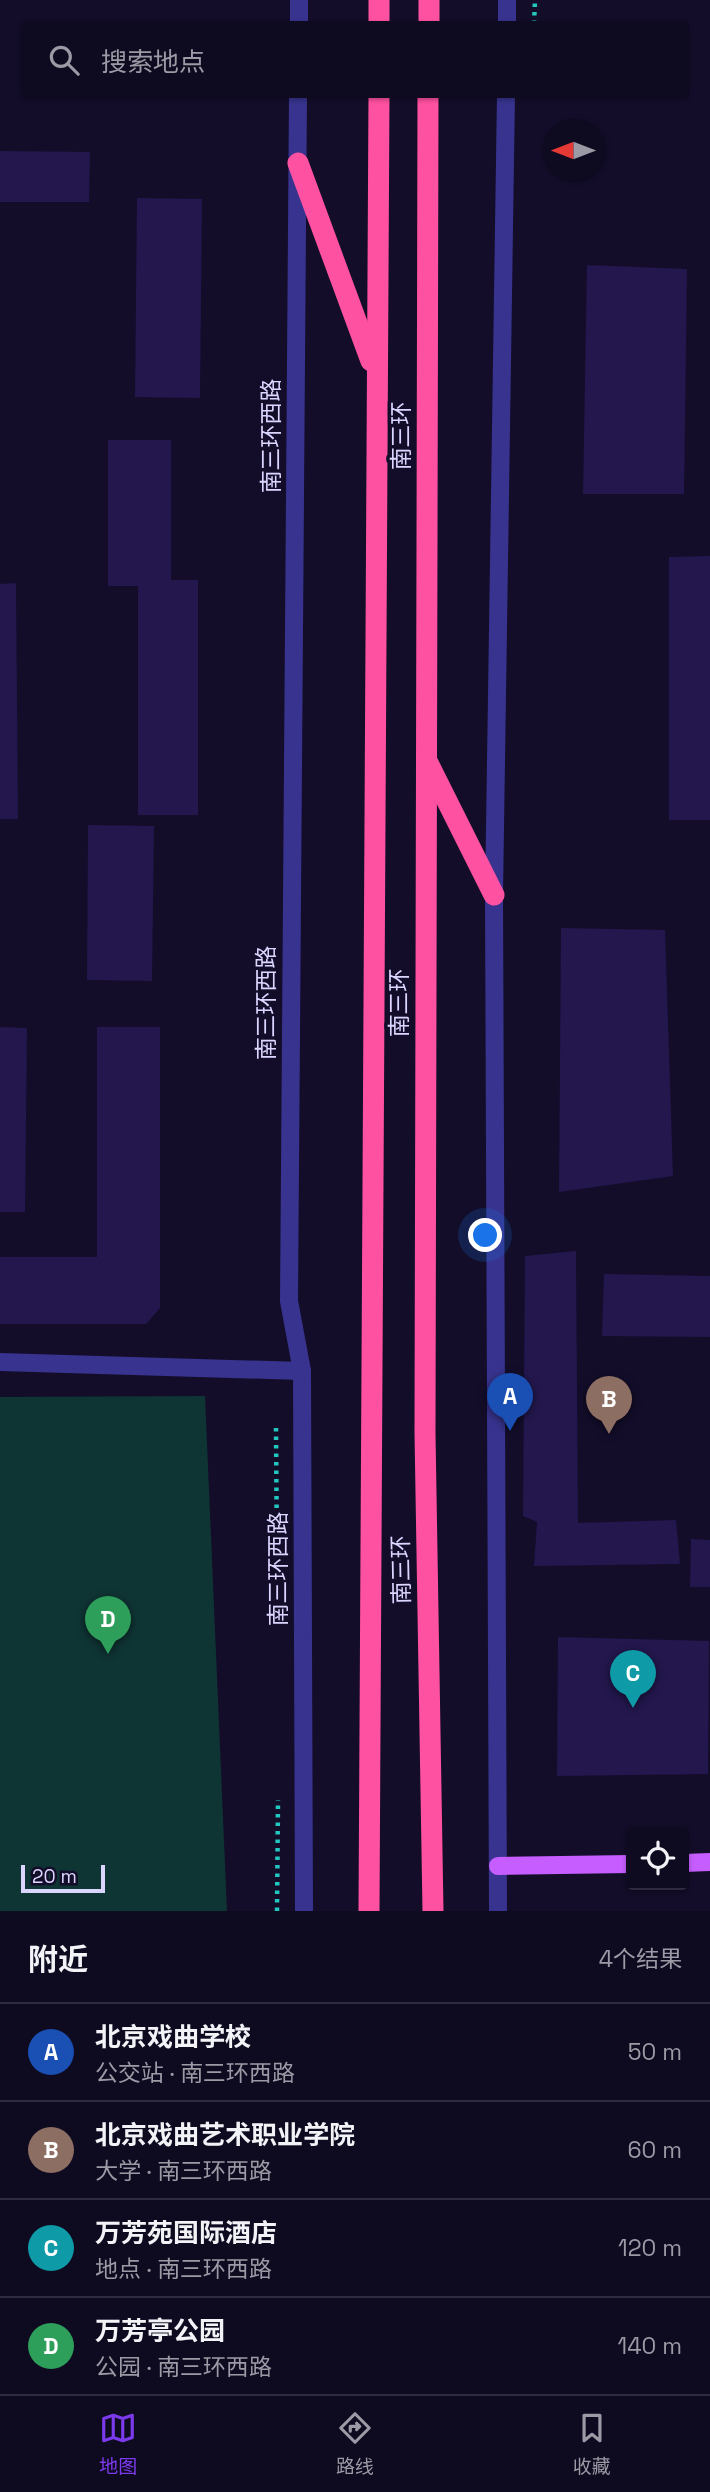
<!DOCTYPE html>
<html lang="zh">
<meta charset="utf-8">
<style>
:root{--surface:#0e0a20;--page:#1c182d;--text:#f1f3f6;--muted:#9b9aa5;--line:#2e2b3e;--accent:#7c3aed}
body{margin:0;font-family:"Space Grotesk","Noto Sans SC",sans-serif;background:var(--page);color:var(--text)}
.controls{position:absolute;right:21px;bottom:21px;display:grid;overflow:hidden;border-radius:7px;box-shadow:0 2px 5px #0004}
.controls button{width:63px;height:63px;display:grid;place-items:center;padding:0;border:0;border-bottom:2px solid var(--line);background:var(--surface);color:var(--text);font:35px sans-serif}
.compass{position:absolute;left:542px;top:119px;width:63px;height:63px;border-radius:50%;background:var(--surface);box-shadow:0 2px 5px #0004;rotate:270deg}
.scale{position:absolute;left:21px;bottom:18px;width:84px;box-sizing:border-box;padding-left:7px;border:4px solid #dbd6ff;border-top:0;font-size:19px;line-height:24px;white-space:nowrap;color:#dbd6ff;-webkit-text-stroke:5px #130d2a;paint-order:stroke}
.you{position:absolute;left:486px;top:1236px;width:24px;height:24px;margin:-18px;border:5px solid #fff;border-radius:50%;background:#1a73e8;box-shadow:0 0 0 10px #1a73e833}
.badge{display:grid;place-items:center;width:46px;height:46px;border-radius:50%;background:var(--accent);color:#fff;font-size:23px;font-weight:700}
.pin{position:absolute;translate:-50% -58px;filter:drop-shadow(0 2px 4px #0008)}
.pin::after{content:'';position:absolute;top:37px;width:24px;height:21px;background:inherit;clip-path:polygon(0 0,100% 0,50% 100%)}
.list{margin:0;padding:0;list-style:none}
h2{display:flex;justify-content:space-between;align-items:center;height:91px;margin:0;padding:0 28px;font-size:30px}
h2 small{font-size:23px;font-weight:400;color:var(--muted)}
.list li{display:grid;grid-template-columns:46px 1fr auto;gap:21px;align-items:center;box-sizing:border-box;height:98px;padding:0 28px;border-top:2px solid var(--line)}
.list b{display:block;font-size:26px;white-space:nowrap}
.list p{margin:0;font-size:23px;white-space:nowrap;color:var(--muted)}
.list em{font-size:23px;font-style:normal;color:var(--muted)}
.icon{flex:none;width:38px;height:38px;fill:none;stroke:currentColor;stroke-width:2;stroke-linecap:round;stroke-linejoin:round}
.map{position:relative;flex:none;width:710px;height:1911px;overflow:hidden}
.search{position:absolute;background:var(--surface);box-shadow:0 2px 5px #0004;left:21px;right:21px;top:21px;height:77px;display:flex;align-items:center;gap:18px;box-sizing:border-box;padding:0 24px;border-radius:7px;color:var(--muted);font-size:26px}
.sheet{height:483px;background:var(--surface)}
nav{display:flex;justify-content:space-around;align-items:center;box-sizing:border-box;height:98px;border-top:2px solid var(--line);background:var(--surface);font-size:19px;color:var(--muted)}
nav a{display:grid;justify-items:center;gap:4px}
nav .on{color:var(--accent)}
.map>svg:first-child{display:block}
.green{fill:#0f3434}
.building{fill:#23174d}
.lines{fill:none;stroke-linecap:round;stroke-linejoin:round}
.path{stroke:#22c7c0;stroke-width:4.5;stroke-dasharray:3.5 5;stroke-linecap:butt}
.minor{stroke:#38338e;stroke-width:18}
.major{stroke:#c55dff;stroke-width:18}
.highway{stroke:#ff51a1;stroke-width:21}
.labels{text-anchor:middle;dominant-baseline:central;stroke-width:7;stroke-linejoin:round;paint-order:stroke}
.street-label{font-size:23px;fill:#dbd6ff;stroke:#130d2a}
</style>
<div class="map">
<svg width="710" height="1911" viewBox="0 0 710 1911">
<rect width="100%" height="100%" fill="#130d2a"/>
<path class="green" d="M205,1396L227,1911H0V1397Z"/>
<g class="building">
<path d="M0,151L90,152L89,202H0Z"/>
<path d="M137,198L202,199L200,398L135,397Z"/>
<path d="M587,265L687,269L684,494H583Z"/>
<path d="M108,440H171V580H198V815H138V586H108Z"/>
<path d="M710,556V820H669V557Z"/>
<path d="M16,583L18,819H0V584Z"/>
<path d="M88,825L154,826L152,981L87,980Z"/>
<path d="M561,928L665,930L673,1176L559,1192Z"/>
<path d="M0,1027L27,1028L25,1212H0Z"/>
<path d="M97,1027H160V1308L146,1324H0V1257H97Z"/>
<path d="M576,1251L578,1523L676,1520L680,1564L534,1566L537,1522L523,1516L525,1256Z"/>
<path d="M604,1274L710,1276V1337L602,1336Z"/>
<path d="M691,1539L710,1540V1587H690Z"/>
<path d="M558,1637L709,1641L708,1774L557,1776Z"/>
</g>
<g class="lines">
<g class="path">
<path d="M534,24L535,0"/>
<path d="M276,1428L277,1564"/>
<path d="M277,1911L278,1800"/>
</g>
<g class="minor">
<path d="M507,0V24"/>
<path d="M299,24V0"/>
<path d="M298,94L289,1301L302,1371L304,1911"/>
<path d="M0,1362L302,1371"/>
<path d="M498,1911L494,895L506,94"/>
</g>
<g class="major">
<path d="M684,1863L710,1862"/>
<path d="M498,1866L631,1864"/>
</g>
<g class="highway">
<path d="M379,24V0"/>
<path d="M429,24V0"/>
<path d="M428,94L425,1433L433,1911"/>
<path d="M298,163L371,361"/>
<path d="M428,763L494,895"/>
<path d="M369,1911L379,94"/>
</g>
</g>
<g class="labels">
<g class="street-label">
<text transform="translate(271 436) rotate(-90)">南三环西路</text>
<text transform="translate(401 436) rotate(-90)">南三环</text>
<text transform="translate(266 1003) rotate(-90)">南三环西路</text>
<text transform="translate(399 1003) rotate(-90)">南三环</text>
<text transform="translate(278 1569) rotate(-90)">南三环西路</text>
<text transform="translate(401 1570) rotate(-91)">南三环</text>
</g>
</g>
</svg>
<div class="controls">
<button><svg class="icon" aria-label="locate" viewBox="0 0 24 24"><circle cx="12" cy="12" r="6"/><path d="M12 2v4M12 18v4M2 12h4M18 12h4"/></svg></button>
</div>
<svg class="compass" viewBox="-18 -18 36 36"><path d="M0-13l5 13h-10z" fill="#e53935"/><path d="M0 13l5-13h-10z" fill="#9b9aa5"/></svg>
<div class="scale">20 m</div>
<div class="you"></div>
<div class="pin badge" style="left:510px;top:1431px;background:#1a4fb4">A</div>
<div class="pin badge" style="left:609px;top:1434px;background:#8d6e63">B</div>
<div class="pin badge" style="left:633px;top:1708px;background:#0f9aa8">C</div>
<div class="pin badge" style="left:108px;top:1654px;background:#2e9e5b">D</div>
<div class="search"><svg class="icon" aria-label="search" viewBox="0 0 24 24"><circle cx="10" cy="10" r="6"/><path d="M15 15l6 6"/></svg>搜索地点</div>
</div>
<section class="sheet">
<h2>附近<small>4个结果</small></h2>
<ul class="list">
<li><span class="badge" style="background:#1a4fb4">A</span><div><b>北京戏曲学校</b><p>公交站 · 南三环西路</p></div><em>50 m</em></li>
<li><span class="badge" style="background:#8d6e63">B</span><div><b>北京戏曲艺术职业学院</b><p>大学 · 南三环西路</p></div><em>60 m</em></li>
<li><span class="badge" style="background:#0f9aa8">C</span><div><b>万芳苑国际酒店</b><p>地点 · 南三环西路</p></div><em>120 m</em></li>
<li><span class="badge" style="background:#2e9e5b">D</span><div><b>万芳亭公园</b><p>公园 · 南三环西路</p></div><em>140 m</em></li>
</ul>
</section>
<nav>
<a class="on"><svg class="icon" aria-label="map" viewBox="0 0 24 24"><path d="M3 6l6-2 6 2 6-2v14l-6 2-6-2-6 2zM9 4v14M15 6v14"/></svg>地图</a>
<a><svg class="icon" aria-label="directions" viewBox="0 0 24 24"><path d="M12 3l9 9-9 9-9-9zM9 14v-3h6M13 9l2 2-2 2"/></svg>路线</a>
<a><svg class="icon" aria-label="saved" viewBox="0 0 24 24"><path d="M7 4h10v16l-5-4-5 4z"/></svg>收藏</a>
</nav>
